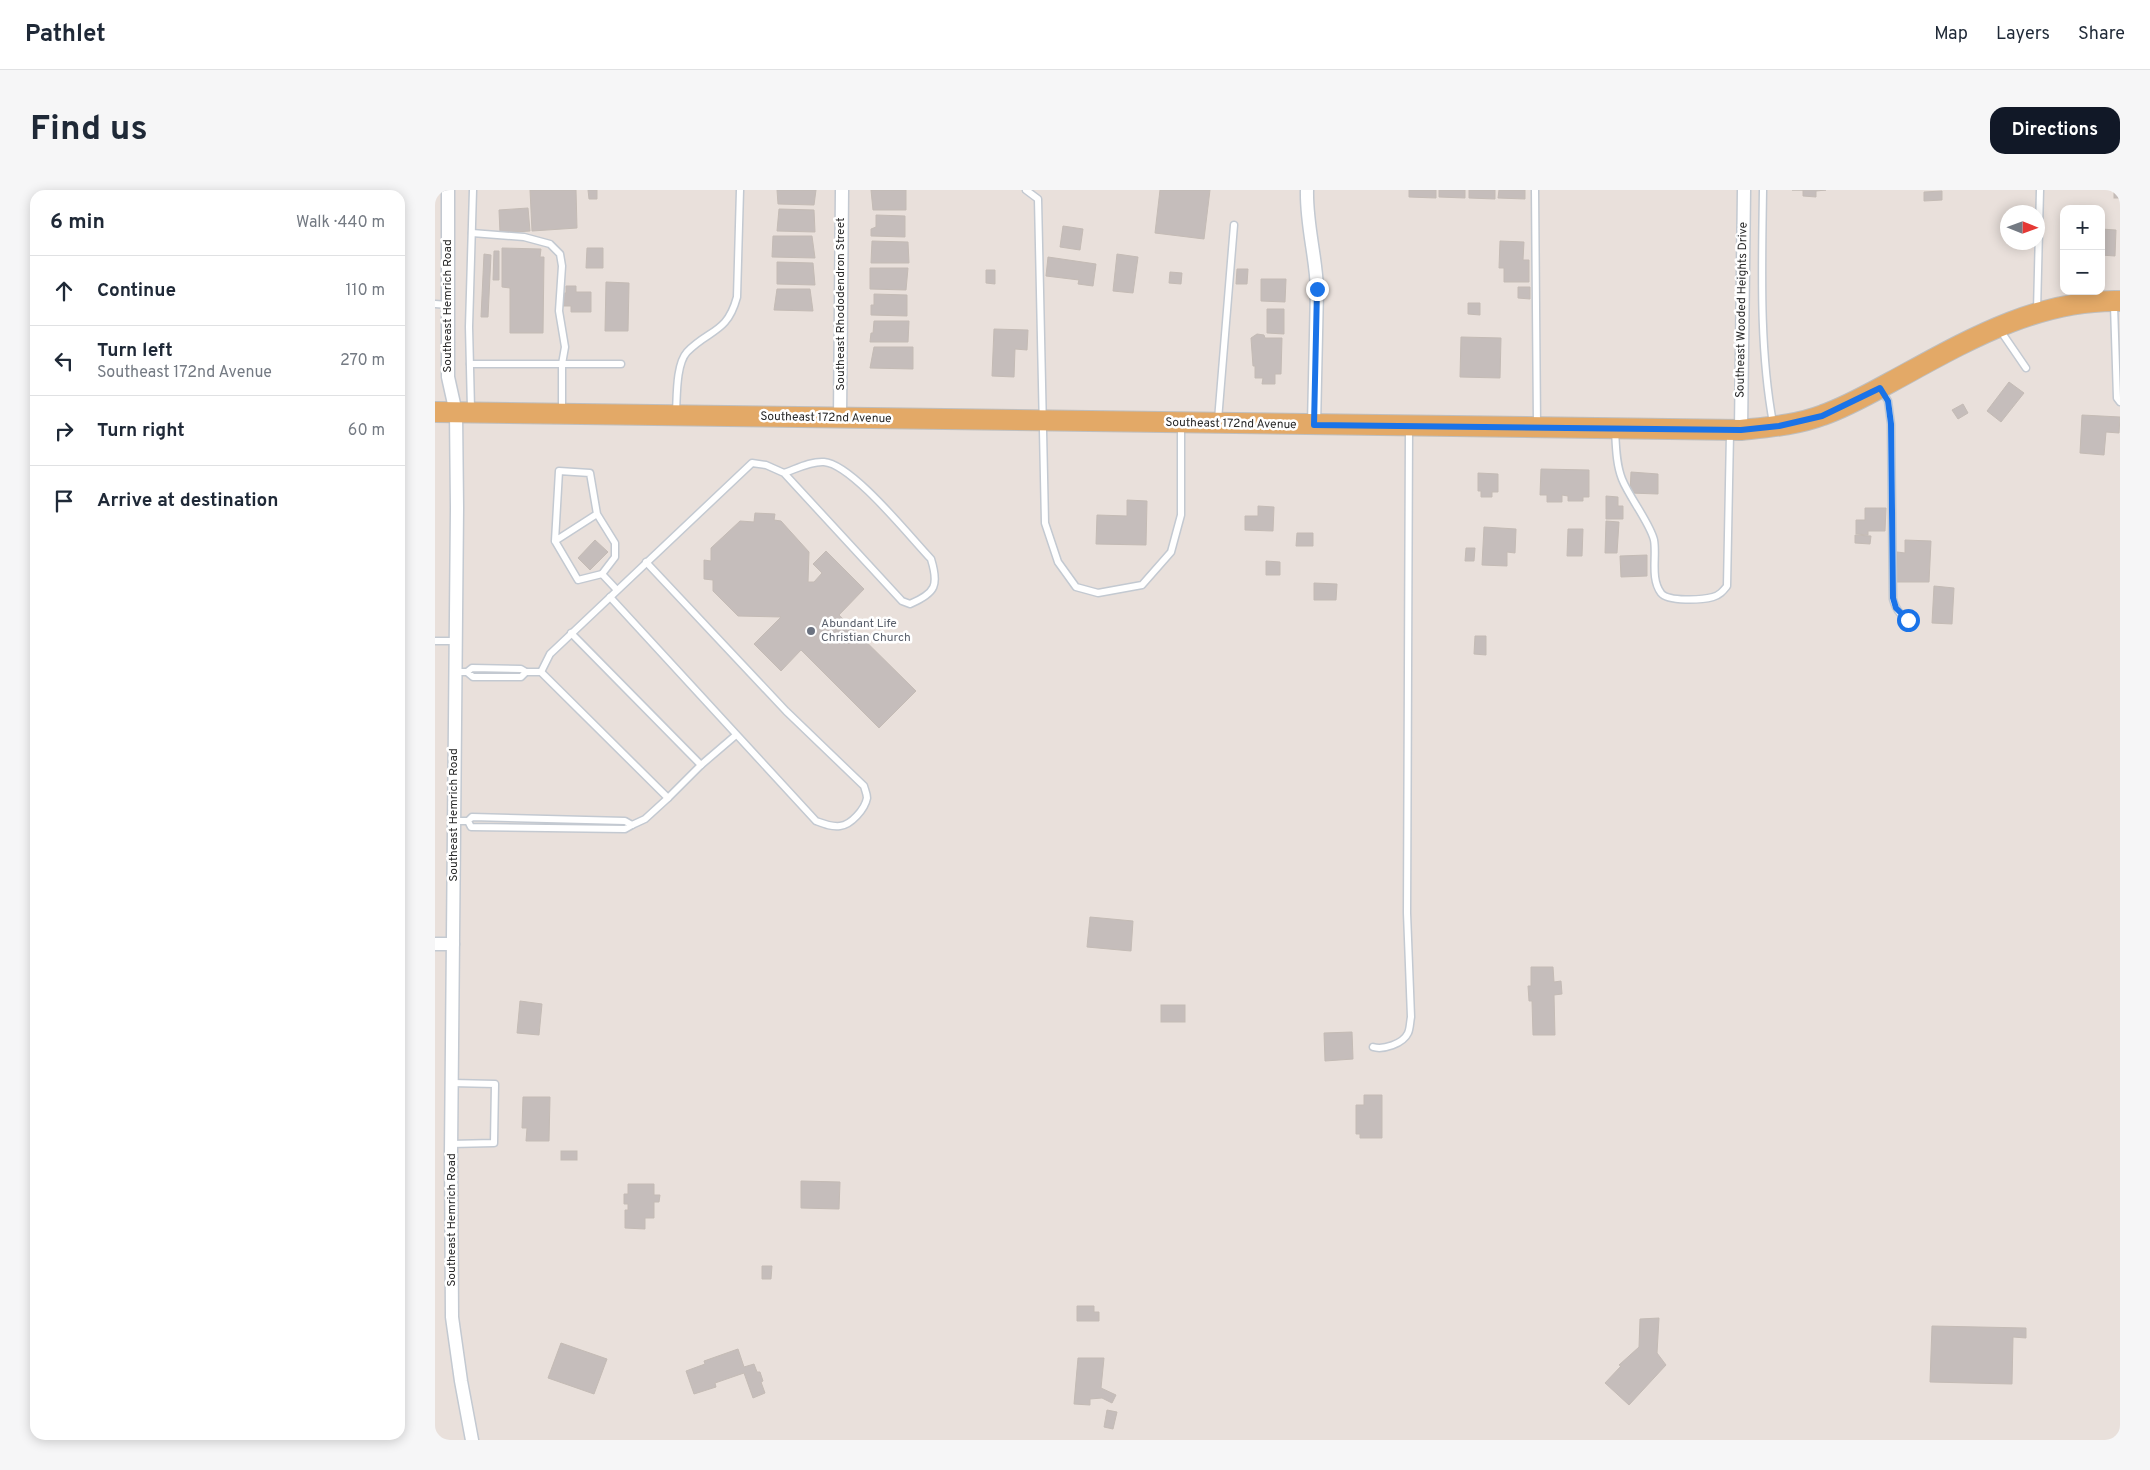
<!DOCTYPE html>
<meta charset="utf-8">
<style>
:root{--surface:#fff;--page:#f6f6f7;--text:#1f2937;--muted:#747a83;--line:#e0e1e3;--accent:#111827}
body{margin:0;font-family:Overpass,sans-serif;background:var(--page);color:var(--text)}
.controls{position:absolute;right:15px;top:15px;display:grid;overflow:hidden;border-radius:10px;box-shadow:0 2px 12px #0003}
.controls button{width:45px;height:45px;display:grid;place-items:center;padding:0;border:0;border-bottom:1px solid var(--line);background:var(--surface);color:var(--text);font:25px sans-serif}
.compass{position:absolute;left:1565px;top:15px;width:45px;height:45px;border-radius:50%;background:var(--surface);box-shadow:0 2px 12px #0003;rotate:91deg}
.stop{position:absolute;width:15px;height:15px;margin:-11px;border:4px solid #1a73e8;border-radius:50%;background:#fff}
.stop.end{background:#1a73e8;border-color:#fff;box-shadow:0 1px 5px #0008}
.list{margin:0;padding:0;list-style:none}
h2{display:flex;justify-content:space-between;align-items:center;height:65px;margin:0;padding:0 20px;font-size:21px}
h2 small{font-size:16px;font-weight:400;color:var(--muted)}
.list li{display:grid;grid-template-columns:32px 1fr auto;gap:15px;align-items:center;box-sizing:border-box;height:70px;padding:0 20px;border-top:1px solid var(--line)}
.list b{display:block;font-size:19px;white-space:nowrap}
.list p{margin:0;font-size:16px;white-space:nowrap;color:var(--muted)}
.list em{font-size:16px;font-style:normal;color:var(--muted)}
.icon{flex:none;width:28px;height:28px;fill:none;stroke:currentColor;stroke-width:2;stroke-linecap:round;stroke-linejoin:round}
.map{position:relative;flex:none;width:1685px;height:1250px;overflow:hidden;border-radius:15px}
header{display:flex;align-items:center;gap:30px;box-sizing:border-box;height:70px;padding:0 25px;background:var(--surface);border-bottom:1px solid var(--line)}
header strong{font-size:24px}
nav{display:flex;gap:28px;margin-inline-start:auto;font-size:18px}
.intro{display:flex;align-items:center;justify-content:space-between;box-sizing:border-box;height:120px;padding:0 30px}
h1{margin:0;font-size:35px}
.button{padding:12px 22px;border-radius:15px;background:var(--accent);color:#fff;font-size:18px;font-weight:700}
main{display:flex;gap:30px;padding:0 30px}
aside{flex:1;background:var(--surface);border-radius:15px;box-shadow:0 2px 12px #0003}
.map>svg:first-child{display:block}
.building{fill:#c5bdbb;stroke:#c4bbb5}
.lines{fill:none;stroke-linecap:round;stroke-linejoin:round}
.lane-casing{stroke:#c3c9d1;stroke-width:9}
.street-casing{stroke:#c3c9d1;stroke-width:15}
.primary-casing{stroke:#bebebe;stroke-width:22}
.lane{stroke:#fff;stroke-width:6}
.street{stroke:#fff;stroke-width:12}
.primary{stroke:#e3a967;stroke-width:20}
.route{stroke:#1a73e8;stroke-width:6}
.worship-dot{fill:#6b7280;stroke:#fff;stroke-width:2}
.labels{text-anchor:middle;dominant-baseline:central;stroke-width:5;stroke-linejoin:round;paint-order:stroke}
.street-label{font-size:12px;fill:#282828;stroke:#fff}
.worship-label{font-size:12px;fill:#5b616d;stroke:#fff;text-anchor:start}
</style>
<header>
<strong>Pathlet</strong>
<nav><a>Map</a><a>Layers</a><a>Share</a></nav>
</header>
<div class="intro"><h1>Find us</h1><a class="button">Directions</a></div>
<main>
<aside>
<h2>6 min<small>Walk · 440 m</small></h2>
<ul class="list">
<li><svg class="icon" aria-label="ahead" viewBox="0 0 24 24"><path d="M12 20V5M6 11l6-6 6 6"/></svg><div><b>Continue</b></div><em>110 m</em></li>
<li><svg class="icon" aria-label="left" viewBox="0 0 24 24"><path d="M17 20v-9H6M10 6l-5 5 5 5"/></svg><div><b>Turn left</b><p>Southeast 172nd Avenue</p></div><em>270 m</em></li>
<li><svg class="icon" aria-label="right" viewBox="0 0 24 24"><path d="M7 20v-9h11M14 6l5 5-5 5"/></svg><div><b>Turn right</b></div><em>60 m</em></li>
<li><svg class="icon" aria-label="arrive" viewBox="0 0 24 24"><path d="M6 21V4h12l-3 4 3 4H6"/></svg><div><b>Arrive at destination</b></div></li>
</ul>
</aside>
<div class="map">
<svg width="1685" height="1250" viewBox="0 0 1685 1250">
<rect width="100%" height="100%" fill="#e9e0db"/>
<g class="building">
<path d="M95,0H141L142,38L97,41Z"/>
<path d="M153,0H162V9H154Z"/>
<path d="M342,0H381L379,15L343,14Z"/>
<path d="M436,0H471V20H438Z"/>
<path d="M725,0H775L769,49L720,43Z"/>
<path d="M974,0H1001V8L974,7Z"/>
<path d="M1004,0H1030V8L1004,7Z"/>
<path d="M1034,0H1060V9L1034,8Z"/>
<path d="M1064,0H1090V9L1063,8Z"/>
<path d="M1357,0H1391L1381,1V7L1368,6V0Z"/>
<rect x="1679" y="0" width="6" height="8"/>
<path d="M1507,1V10L1489,11V2Z"/>
<path d="M93,18L95,41L65,43L64,20Z"/>
<path d="M344,19L379,20L380,42L342,41Z"/>
<path d="M441,25L470,26V47L436,46V39L441,37Z"/>
<path d="M628,36L648,39L645,60L625,57Z"/>
<path d="M1666,39L1681,40L1680,66L1666,65Z"/>
<path d="M338,46H377L380,68L337,67Z"/>
<path d="M437,51L473,52L474,73H436Z"/>
<path d="M1065,51L1089,52L1088,70H1094V92H1069V78H1064Z"/>
<path d="M67,58L106,59L105,67H109L108,143H75V98L67,97Z"/>
<path d="M152,58H168V78H151Z"/>
<path d="M59,61H64V90H58Z"/>
<path d="M49,64L56,65L53,127H46Z"/>
<path d="M682,64L703,67L698,103L678,101Z"/>
<path d="M613,67L661,74L658,96L643,94L644,90L611,86Z"/>
<path d="M342,72L378,73L380,95L342,94Z"/>
<path d="M435,78H473L471,100L435,99Z"/>
<path d="M802,79H813L812,94H801Z"/>
<path d="M551,80H560V94L551,93Z"/>
<path d="M735,82L747,83L746,94L734,93Z"/>
<path d="M826,89H851L850,112L826,111Z"/>
<path d="M171,92L194,93L193,141H170Z"/>
<path d="M131,96H141V102H156V122H136V116H126V103H131Z"/>
<path d="M1083,97H1095V109L1083,108Z"/>
<path d="M342,99H375L378,121L339,120Z"/>
<path d="M439,104L472,105V126L436,125V115H439Z"/>
<path d="M1033,113H1045V125L1033,124Z"/>
<path d="M832,119H849V144L832,143Z"/>
<path d="M439,131H474L473,152H435L436,143H438Z"/>
<path d="M559,139L593,140L592,160L580,159L579,187L557,186Z"/>
<path d="M822,144L829,145L830,148H847L846,184H840V194H827L828,188H820V176H818L816,148Z"/>
<path d="M1026,147L1066,148L1065,188L1025,187Z"/>
<path d="M439,157H478V179L435,178Z"/>
<path d="M1574,192L1589,203L1566,232L1552,221Z"/>
<path d="M1528,214L1533,223L1523,229L1517,220Z"/>
<path d="M1647,225L1685,227L1684,243L1671,242L1669,265L1645,263Z"/>
<path d="M1106,279L1154,280V307H1148V311H1133V306L1127,305V312H1112V305H1105Z"/>
<path d="M1196,282L1223,284V304L1195,303Z"/>
<path d="M1043,283L1063,284V302H1057V307H1046V301H1043Z"/>
<path d="M1171,306L1183,307V316H1188V329H1171Z"/>
<path d="M692,310L712,311L711,355L661,354L662,325L692,326Z"/>
<path d="M823,316L839,317L838,341L810,340V326H823Z"/>
<path d="M1430,318H1451L1450,341H1433V345L1421,344V330H1430Z"/>
<path d="M320,323L340,324L339,330L346,331L374,362L373,392H379L387,383L378,374L391,361L429,399L404,425L481,501L444,538L366,460L346,481L319,454L346,427L303,426L278,401V390L269,389V370L276,371V358L305,331L319,332Z"/>
<path d="M1171,331L1184,332L1182,363H1170Z"/>
<path d="M1049,337L1081,339L1080,363L1072,362V376L1047,375Z"/>
<path d="M1133,339H1148L1147,366H1132Z"/>
<path d="M862,343H878V356H861Z"/>
<path d="M1420,345L1436,346L1435,354L1420,353Z"/>
<path d="M160,350L173,362L155,380L143,368Z"/>
<path d="M1470,350L1496,351L1494,392H1461L1462,362L1470,363Z"/>
<path d="M1031,358H1040L1039,371H1030Z"/>
<path d="M1212,365V386L1186,387L1185,366Z"/>
<path d="M831,371L845,372V385H831Z"/>
<path d="M879,393L902,394L901,410H879Z"/>
<path d="M1499,396L1519,398L1517,434L1497,433Z"/>
<path d="M1040,446H1051V465L1039,464Z"/>
<path d="M655,727L698,731L696,761L652,757Z"/>
<path d="M1096,777H1118L1119,792L1126,791L1127,804L1119,805L1120,845H1098L1097,811H1094L1093,796H1096Z"/>
<path d="M85,811L107,814L104,845L82,843Z"/>
<rect x="726" y="815" width="24" height="17"/>
<path d="M917,842L918,869L890,871L889,843Z"/>
<path d="M929,905H947V948H925V944H921V915H929Z"/>
<path d="M88,907H115L114,951H91L92,938H87Z"/>
<rect x="126" y="961" width="16" height="9"/>
<path d="M366,991L405,992L404,1019L366,1018Z"/>
<path d="M193,994H219V1005H225L224,1012H219V1028H210V1039L190,1038V1020H193V1014H189V1004H193Z"/>
<path d="M327,1076H337L336,1089H327Z"/>
<path d="M642,1116H659V1122H664V1131H642Z"/>
<path d="M1224,1128L1222,1163L1231,1175L1194,1215L1170,1193L1186,1176L1184,1175L1204,1157L1205,1129Z"/>
<path d="M1497,1136L1591,1138V1148L1578,1147L1577,1194L1495,1192Z"/>
<path d="M126,1153L172,1169L159,1204L113,1188Z"/>
<path d="M303,1159L309,1177L319,1174L322,1182H325L328,1191L326,1192L330,1203L318,1208L309,1183L280,1193L281,1197L259,1204L251,1181L270,1174L269,1171Z"/>
<path d="M643,1168H669L666,1198L681,1205L677,1213L667,1208L655,1209V1215L639,1214Z"/>
<path d="M672,1220L682,1222L678,1239L669,1237Z"/>
</g>
<g class="lines">
<defs>
<g id="lane">
<path d="M591,0L603,9L610,333L623,372L641,397L663,403L707,395L736,362L746,325V235"/>
<path d="M1100,0L1102,234"/>
<path d="M1328,0C1327,77 1324,157 1338,233"/>
<path d="M37,43L89,47L115,54L125,64L127,76L124,121L130,157L127,174V221"/>
<path d="M0,114L13,115"/>
<path d="M1679,115L1682,208L1685,212"/>
<path d="M1602,121L1605,0"/>
<path d="M1565,140L1591,178"/>
<path d="M35,174H186"/>
<path d="M1447,201L1453,211L1456,234L1458,409C1461,421 1467,427 1479,432"/>
<path d="M36,219L34,137L38,0"/>
<path d="M241,222C242,206 241,174 252,162C274,139 292,144 302,107L305,0"/>
<path d="M783,230L799,35"/>
<path d="M1180,240C1181,256 1181,274 1187,289C1194,307 1215,333 1219,350C1222,366 1215,388 1226,403C1233,412 1267,410 1278,407C1285,405 1288,401 1292,396L1295,243"/>
<path d="M120,351L143,390L167,384L180,367V353L162,324L155,283L124,281L120,351L162,324"/>
<path d="M167,384L182,400"/>
<path d="M175,407L381,631C389,634 396,637 405,636C416,635 430,619 432,608C432,604 430,600 429,596L351,521L211,372"/>
<path d="M136,443L266,575"/>
<path d="M0,451H21"/>
<path d="M20,482H32L37,478L86,479L91,482L86,487H38L32,482"/>
<path d="M91,482H106L233,608L210,629L197,635"/>
<path d="M106,482L115,464L317,273L331,275L349,283C361,279 376,271 389,272C417,274 475,347 496,369C504,395 501,403 475,414L467,411L349,283"/>
<path d="M233,608L266,575L301,545"/>
<path d="M19,631H33L37,627L190,631L197,635L190,639L36,637L33,631"/>
<path d="M938,857C948,860 968,854 973,843C975,839 975,832 976,827L972,723L974,238"/>
<path d="M16,954L59,953L60,894L17,893"/>
</g>
<g id="street">
<path d="M13,0V187L21,223L22,318L16,962L17,1127L26,1191L37,1250"/>
<path d="M872,0C871,34 881,66 882,99L879,235"/>
<path d="M405,228L407,0"/>
<path d="M1306,240L1309,0"/>
<path d="M0,754H18"/>
</g>
<path id="primary" d="M0,222L1306,240C1334,237 1362,235 1388,225C1411,217 1434,204 1456,192C1528,153 1600,109 1685,111"/>
</defs>
<use href="#lane" class="lane-casing"/>
<use href="#street" class="street-casing"/>
<use href="#primary" class="primary-casing"/>
<use href="#lane" class="lane"/>
<use href="#street" class="street"/>
<use href="#primary" class="primary"/>
</g>
<g class="lines">
<path class="route" d="M882,99L879,235L1306,240L1344,236L1387,226L1445,198L1453,211L1456,234L1458,408L1461,418L1473,430"/>
</g>
<circle class="worship-dot" cx="376" cy="441" r="5"/>
<g class="labels">
<g class="street-label">
<text transform="translate(406 114) rotate(-90)">Southeast Rhododendron Street</text>
<text transform="translate(13 116) rotate(-90)">Southeast Hemrich Road</text>
<text transform="translate(1307 120) rotate(-89)">Southeast Wooded Heights Drive</text>
<text transform="translate(391 228) rotate(1)">Southeast 172nd Avenue</text>
<text transform="translate(796 234) rotate(1)">Southeast 172nd Avenue</text>
<text transform="translate(19 625) rotate(-90)">Southeast Hemrich Road</text>
<text transform="translate(17 1030) rotate(-90)">Southeast Hemrich Road</text>
</g>
<g class="worship-label">
<text x="386" y="434">Abundant Life<tspan x="386" dy="14">Christian Church</tspan></text>
</g>
</g>
</svg>
<div class="controls">
<button>+</button>
<button>−</button>
</div>
<svg class="compass" viewBox="-18 -18 36 36"><path d="M0-13l5 13h-10z" fill="#e53935"/><path d="M0 13l5-13h-10z" fill="#747a83"/></svg>
<div class="stop" style="left:1473px;top:430px"></div>
<div class="stop end" style="left:882px;top:99px"></div>
</div>
</main>
